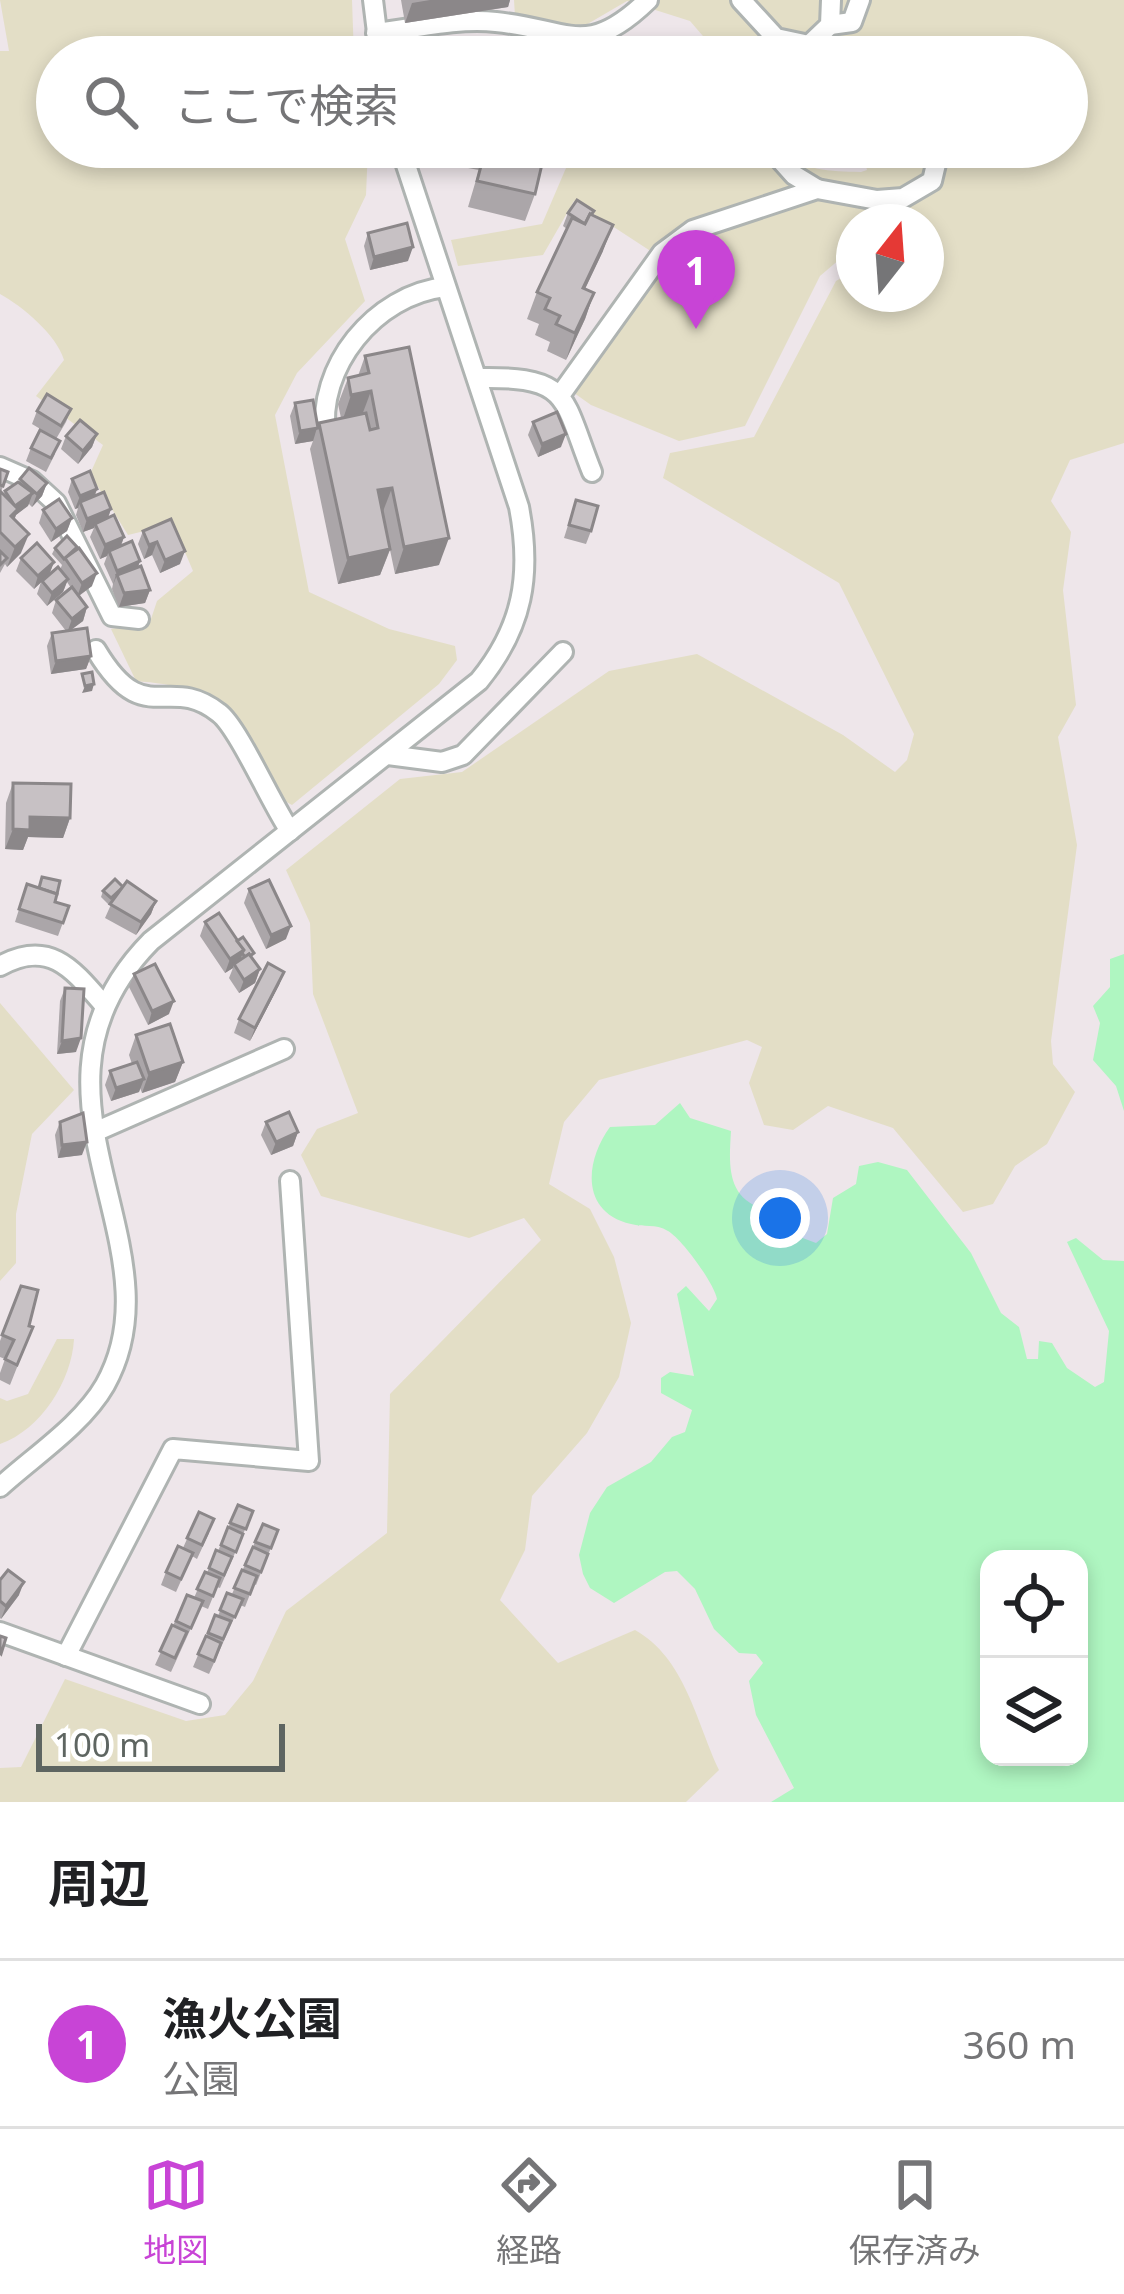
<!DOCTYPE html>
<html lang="ja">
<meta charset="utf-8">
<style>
:root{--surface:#fff;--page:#f6f6f6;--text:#202124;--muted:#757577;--line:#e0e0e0;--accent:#c844d6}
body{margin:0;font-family:"Noto Sans","Noto Sans JP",sans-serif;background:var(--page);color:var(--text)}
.controls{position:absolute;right:36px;bottom:36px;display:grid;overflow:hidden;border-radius:24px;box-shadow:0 6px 18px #0003}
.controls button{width:108px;height:108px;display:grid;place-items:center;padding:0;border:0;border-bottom:3px solid var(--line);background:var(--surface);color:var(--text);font:60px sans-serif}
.compass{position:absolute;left:836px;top:204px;width:108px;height:108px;border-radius:50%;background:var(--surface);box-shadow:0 6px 18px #0003;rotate:17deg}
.scale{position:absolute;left:36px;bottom:30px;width:249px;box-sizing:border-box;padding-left:12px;border:6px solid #5e6561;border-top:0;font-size:33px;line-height:42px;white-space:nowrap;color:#5e6561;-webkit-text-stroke:9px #fff;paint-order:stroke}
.you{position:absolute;left:780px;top:1218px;width:42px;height:42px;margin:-30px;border:9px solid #fff;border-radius:50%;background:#1a73e8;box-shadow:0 0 0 18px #1a73e833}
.badge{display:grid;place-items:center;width:78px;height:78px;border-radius:50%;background:var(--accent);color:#fff;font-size:39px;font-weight:700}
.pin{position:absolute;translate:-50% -99px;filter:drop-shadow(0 3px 6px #0008)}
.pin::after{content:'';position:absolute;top:63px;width:42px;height:36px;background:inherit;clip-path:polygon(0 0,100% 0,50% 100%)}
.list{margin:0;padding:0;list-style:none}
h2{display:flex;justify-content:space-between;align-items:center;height:156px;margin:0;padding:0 48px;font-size:51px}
h2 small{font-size:39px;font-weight:400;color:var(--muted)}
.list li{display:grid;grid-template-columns:78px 1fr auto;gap:36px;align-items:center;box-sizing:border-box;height:168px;padding:0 48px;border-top:3px solid var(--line)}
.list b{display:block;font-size:45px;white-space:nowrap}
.list p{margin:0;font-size:39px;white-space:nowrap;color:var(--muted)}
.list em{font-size:39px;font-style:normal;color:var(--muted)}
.icon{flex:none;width:66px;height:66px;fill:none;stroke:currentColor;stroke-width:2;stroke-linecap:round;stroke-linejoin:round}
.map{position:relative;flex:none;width:1124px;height:1802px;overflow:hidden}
.search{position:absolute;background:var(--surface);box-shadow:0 6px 18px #0003;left:36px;right:36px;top:36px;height:132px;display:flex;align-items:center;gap:30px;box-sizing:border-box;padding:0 42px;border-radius:66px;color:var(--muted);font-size:45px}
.sheet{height:324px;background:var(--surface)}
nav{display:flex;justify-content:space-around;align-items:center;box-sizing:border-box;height:168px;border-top:3px solid var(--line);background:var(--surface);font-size:33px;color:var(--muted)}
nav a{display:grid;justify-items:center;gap:6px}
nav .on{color:var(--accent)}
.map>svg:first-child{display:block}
.green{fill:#e3dec6}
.water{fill:#aff6c1;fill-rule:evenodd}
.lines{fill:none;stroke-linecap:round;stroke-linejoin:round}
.minor-casing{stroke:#afb4b2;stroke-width:24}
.minor{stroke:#fff;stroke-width:18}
.wall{fill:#aba6a9}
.shaded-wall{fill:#8b8789}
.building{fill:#c7c1c4;stroke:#8b8789;stroke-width:3}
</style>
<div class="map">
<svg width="1124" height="1802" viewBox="0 0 1124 1802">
<rect width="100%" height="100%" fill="#eee6ea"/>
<g class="green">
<path d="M0,0H352L354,57H57V147H368L366,195L345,239L365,301L297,373L275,415L309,592L389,629L455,646L457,660L439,684L292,805L279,798C235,721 236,689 136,681L111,629L150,622L157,601L193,571L173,524L128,535L90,474L103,445L36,396L64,360C57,335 22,306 0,294V51H9Z"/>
<path d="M514,0H1124V443L1070,460L1051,501L1071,532L1063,590L1076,705L1058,737L1077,845L1051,1041L1053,1064L1075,1092L1047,1144L1015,1166L993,1204L963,1212L893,1128L828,1106L793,1130L764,1125L749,1083L762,1047L747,1040L599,1080L564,1122L549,1184L590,1209L614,1257L631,1323L619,1377L587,1433L532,1496L525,1550L500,1600L558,1663L635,1630C685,1658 696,1721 719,1770L686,1802H0V1768L21,1767L65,1679L186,1721L225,1715L253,1681L286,1611L387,1533L390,1394L541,1240L524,1218L469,1238L321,1196L301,1155L317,1129L358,1113L313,994L310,923L286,870L400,779L462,772L609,671L697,654L843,735L895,772L907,760L914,734L839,583L663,478L670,453L754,437L836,281L854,271V294H926V222H877L868,188L867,222H854V247L820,276L745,426L679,441L591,405L560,383L652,252L574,201L543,255L458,266L451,240L542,224L575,147H781C801,172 830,171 861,172L867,170L864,159L803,153L798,147H1067V57H721L690,21L627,1L579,29L515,16Z"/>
<path d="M0,1003L74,1090L32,1134L16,1214V1263L0,1281Z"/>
<path d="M57,1339H74C72,1380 41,1430 0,1444V1398L7,1401L28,1394Z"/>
</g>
<g class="water">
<path d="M1124,954V1111L1116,1086L1093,1060L1100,1023L1093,1006L1110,987V959Z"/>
<path d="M680,1103L690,1118L731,1131C729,1164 726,1197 763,1209L764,1225L787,1245L800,1237L816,1243L827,1234L833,1198L856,1184L859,1166L878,1162L907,1170L971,1253L1001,1313L1019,1327L1027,1359H1038L1039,1341L1052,1343L1067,1368L1095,1387L1104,1382L1109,1331L1067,1242L1076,1238L1103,1260L1124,1261V1802H771L794,1788L756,1715L749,1681L763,1663L756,1654L739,1653L714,1629L695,1589L677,1571L665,1572L614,1603L590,1588L583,1574L579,1555L590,1513L607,1487L651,1462L672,1437L685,1432L692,1410L661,1393V1378L670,1372L694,1376L677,1294L686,1286L709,1311L717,1299C714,1283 682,1239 668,1231C655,1223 644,1228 631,1224C580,1212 585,1161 610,1127L655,1125ZM1079,1559V1757H989V1559Z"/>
</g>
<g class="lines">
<defs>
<g id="minor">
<path d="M373,0L380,57"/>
<path d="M741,0L776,38L809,45L830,25L831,0"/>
<path d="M830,25L852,22L860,0"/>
<path d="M376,33C416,28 457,18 496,22C569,29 586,60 648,0"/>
<path d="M649,57L683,48L695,57"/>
<path d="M769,147L794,175L817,189"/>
<path d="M477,378C572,376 562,397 592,472"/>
<path d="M561,394L662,253L693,230L817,189L877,200L903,198L932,181L940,147"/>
<path d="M326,437C316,367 375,295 445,287"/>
<path d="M0,467L32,481L56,503L112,616L139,619"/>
<path d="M96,650C145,732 167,672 219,713C238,727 272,805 290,831"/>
<path d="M388,755L442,762L463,755L563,652"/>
<path d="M0,966C49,939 72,968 103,1004"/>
<path d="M97,1131L284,1049"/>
<path d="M0,1487C34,1456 82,1425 105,1385C184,1245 2,1092 151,941L479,681C523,627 532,575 519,507L400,147"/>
<path d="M0,1632L200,1704"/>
<path d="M66,1656L173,1449L309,1461L290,1181"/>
</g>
</defs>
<use href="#minor" class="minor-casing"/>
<use href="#minor" class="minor"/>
</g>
<g class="wall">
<path d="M401,0H510L508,7L405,23Z"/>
<path d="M474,147H546L535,194L525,221L468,207L479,170L468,168Z"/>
<path d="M594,211L592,216L603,251L585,289L594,293L585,319L566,360L547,351L550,342L535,335L539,324L527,319L537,292L567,229L563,226L568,213Z"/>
<path d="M368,233L408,261L370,270L364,246Z"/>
<path d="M365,356L439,565L395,574L390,550L380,575L338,584L310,449L313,441L295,444L290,416L295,403L318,426L319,423L341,418L338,404L348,378L358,376Z"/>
<path d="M71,409L66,422L56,439L55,454L46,472L26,461L31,448L52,436L32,424L37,411Z"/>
<path d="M533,422L561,447L538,457L528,435Z"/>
<path d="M97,434L92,447L78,464L61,449L66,436Z"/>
<path d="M0,469L8,472L1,492L4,494L5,491L19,483L20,479L47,483L42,496L32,507L29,504L16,515L14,519L21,553L7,567L5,564L0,573Z"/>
<path d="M72,479L97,489L95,496L111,509L108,518L124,537L121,546L140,561L138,567L150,590L145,603L119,607L112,589L113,584L104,564L107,556L100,559L90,537L94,528L83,532L76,515L78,508L75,509L68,492Z"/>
<path d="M576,500L591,531L586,544L564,538Z"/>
<path d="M43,510L72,518L67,531L51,542L39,523Z"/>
<path d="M171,519L180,564L160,573L152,555L144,559L138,544L143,531Z"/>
<path d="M55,548L92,586L79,596L87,607L83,621L69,631L91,656L86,669L51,674L47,646L52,633L66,631L52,613L56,600L71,588L67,582L63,592L47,606L37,594L41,582L34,589L16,571L21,558L54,562L49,575L60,570L62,565L52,554Z"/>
<path d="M13,783L70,818L63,838L28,837L23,850L5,849L6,803Z"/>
<path d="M27,884L55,902L69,906L58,936L15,922Z"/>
<path d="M123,887L156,901L151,914L136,935L105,918L113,900L109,905L101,897L103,891Z"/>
<path d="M249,889L286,939L266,949L244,903Z"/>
<path d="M205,922L237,941L260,969L255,983L239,993L229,978L233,968L225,973L200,936Z"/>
<path d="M284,972L279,985L250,1041L234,1033L239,1019Z"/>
<path d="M134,974L169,1014L148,1025L129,987Z"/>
<path d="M65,988L76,1052L57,1054L60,1001Z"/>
<path d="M136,1035L183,1062L175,1082L142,1093L140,1088L139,1092L111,1101L105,1085L110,1071L132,1064L129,1055Z"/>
<path d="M60,1122L82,1155L58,1158L55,1135Z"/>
<path d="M266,1122L298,1132L293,1146L271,1155L261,1135Z"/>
<path d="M21,1286L29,1326L33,1327L10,1385L0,1380V1373L5,1359L0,1357V1341Z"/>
<path d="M238,1505L253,1511L220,1588L217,1587L208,1609L201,1606L171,1672L155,1665L187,1595L194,1598L205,1572L207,1573L216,1550L218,1551Z"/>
<path d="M199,1512L209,1533L197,1559L192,1556L176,1592L161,1585L166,1572L183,1548Z"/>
<path d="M263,1524L278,1530L256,1585L254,1584L245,1607L240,1605L209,1674L193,1667L215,1615L218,1616L227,1593L232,1594Z"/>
<path d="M0,1580L19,1595L1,1619L0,1618Z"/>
</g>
<g class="shaded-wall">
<path d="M430,0H510L508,7L405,23L412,3Z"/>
<path d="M613,225L603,251L573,314L583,288Z"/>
<path d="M413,247L408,261L370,270L374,257Z"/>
<path d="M594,293L585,319L566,360L575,333Z"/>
<path d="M371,391L361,418L342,422L351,395Z"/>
<path d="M317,428L313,441L295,444L300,431Z"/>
<path d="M97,434L92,447L78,464L83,451Z"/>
<path d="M566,434L561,447L538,457L542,444Z"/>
<path d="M47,483L42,496L32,507L37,494Z"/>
<path d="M392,488L382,514L378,490Z"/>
<path d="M97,489L92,502H80L78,508L75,509L80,496Z"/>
<path d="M33,493L28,506L16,515L11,529L4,536L15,506Z"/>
<path d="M111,509L106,523L95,524L94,528L83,532L87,519Z"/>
<path d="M72,518L67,531L51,542L56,529Z"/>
<path d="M29,534L21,553L7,567L15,547Z"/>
<path d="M124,537L119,550L109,551L107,556L100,559L105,545Z"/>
<path d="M449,538L439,565L395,574L404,547Z"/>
<path d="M157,542L152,555L144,559L149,545Z"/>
<path d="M390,549L380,575L338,584L348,558Z"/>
<path d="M185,551L180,564L160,573L165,560Z"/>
<path d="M140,561L135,575H117L113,585L117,571Z"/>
<path d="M54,562L49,575L34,589L38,576Z"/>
<path d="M97,573L92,586L77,597L82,583Z"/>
<path d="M68,579L63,592L47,606L52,593Z"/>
<path d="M150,590L145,603L119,607L124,593Z"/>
<path d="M87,607L83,621L67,633L72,619Z"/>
<path d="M91,656L86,669L51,674L56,661Z"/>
<path d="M94,684L92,691L82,693L85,686Z"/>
<path d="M30,817L70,818L63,838L28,837L23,850L5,849L13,829Z"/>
<path d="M156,901L151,914L136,935L141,922Z"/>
<path d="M291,926L286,939L266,949L271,935Z"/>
<path d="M244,950L239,963L234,964L233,968L225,973L230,959Z"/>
<path d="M260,969L255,983L239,993L244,980Z"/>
<path d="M284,972L279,985L250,1041L255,1028Z"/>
<path d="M174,1001L169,1014L148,1025L152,1011Z"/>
<path d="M81,1038L76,1052L57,1054L62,1041Z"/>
<path d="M183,1062L175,1082L142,1093L149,1073Z"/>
<path d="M144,1079L139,1092L111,1101L116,1088Z"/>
<path d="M298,1132L293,1146L271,1155L276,1142Z"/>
<path d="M87,1142L82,1155L58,1158L62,1145Z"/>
<path d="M24,1582L19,1595L1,1619L6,1606Z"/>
</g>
<g class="building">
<path d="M581,52L607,56V57H580Z"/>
<path d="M490,147H546L535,194L477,181L482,162L486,163Z"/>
<path d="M577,200L594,211L591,215L590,214L585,224L568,213Z"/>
<path d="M590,214L613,225L583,288L594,293L575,333L556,324L560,316L545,309L550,298L537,292L572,218L585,224Z"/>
<path d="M407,223L413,247L374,257L368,233Z"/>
<path d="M409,347L449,538L404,547L392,488L378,490L390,549L348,558L319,423L366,413L370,430L378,428L371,391L351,395L348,378L369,373L365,356Z"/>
<path d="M47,394L71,409L61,426L37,411Z"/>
<path d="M313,400L318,428L300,431L295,403Z"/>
<path d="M557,412L566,434L542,444L533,422Z"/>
<path d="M80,420L97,434L83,451L66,436Z"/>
<path d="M40,430L60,441L51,458L31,448Z"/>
<path d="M29,468L47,483L37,494L20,479Z"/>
<path d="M0,469L8,472L3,486L0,485Z"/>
<path d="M90,471L97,489L80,496L72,479Z"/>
<path d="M18,482L33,493L15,506L5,491Z"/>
<path d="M0,491L18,509L11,516L29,534L15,547L0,532Z"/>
<path d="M104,492L111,509L87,519L80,502Z"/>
<path d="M59,499L72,518L56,529L43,510Z"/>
<path d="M576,500L598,506L591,531L569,525Z"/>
<path d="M114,515L124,537L105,545L95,524Z"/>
<path d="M171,519L185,551L165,560L157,542L149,545L143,531Z"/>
<path d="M67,536L77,547L64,559L55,548Z"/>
<path d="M132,541L140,561L117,571L109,551Z"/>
<path d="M37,543L54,562L38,576L21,558Z"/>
<path d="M79,548L97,573L82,583L65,558Z"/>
<path d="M0,551L7,558L0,565Z"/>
<path d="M141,566L150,590L124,593L117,575Z"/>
<path d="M58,567L68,579L52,593L42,581Z"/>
<path d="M72,587L87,607L72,619L56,600Z"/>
<path d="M87,628L91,656L56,661L52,633Z"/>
<path d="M92,672L94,684L85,686L82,674Z"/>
<path d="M13,783L71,784L70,818L30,817V830L13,829Z"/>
<path d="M42,877L60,881L57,894L39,888Z"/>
<path d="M115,879L123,887L111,898L103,891Z"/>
<path d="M269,880L291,926L271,935L249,889Z"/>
<path d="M127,881L156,901L141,922L110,904Z"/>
<path d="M27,884L57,894L55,902L69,906L63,923L19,909Z"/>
<path d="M219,913L244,950L230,959L205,922Z"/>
<path d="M243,937L254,953L250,956L249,954L245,957L242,953L244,950L237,941Z"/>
<path d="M249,954L260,969L244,980L234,964Z"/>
<path d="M268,963L284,972L255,1028L239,1019Z"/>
<path d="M155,964L174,1001L152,1011L134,974Z"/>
<path d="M65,988L84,989L81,1038L62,1041Z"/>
<path d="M170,1024L183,1062L149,1073L136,1035Z"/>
<path d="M137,1062L144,1079L116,1088L110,1071Z"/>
<path d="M289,1112L298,1132L276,1142L266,1122Z"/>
<path d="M83,1113L87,1142L62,1145L60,1122Z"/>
<path d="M21,1286L38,1290L29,1326L33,1327L17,1365L5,1359L14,1340L2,1335Z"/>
<path d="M238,1505L253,1511L246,1529L230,1523Z"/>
<path d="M199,1512L214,1519L202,1545L187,1538Z"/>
<path d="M263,1524L278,1530L271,1548L255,1542Z"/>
<path d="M228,1527L243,1534L236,1552L221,1545Z"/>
<path d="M178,1546L193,1553L181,1579L166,1572Z"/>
<path d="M253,1547L268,1554L261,1572L245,1565Z"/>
<path d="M216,1550L232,1557L224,1575L209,1568Z"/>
<path d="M8,1570L24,1582L6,1606L0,1601V1580Z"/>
<path d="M242,1570L257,1576L250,1594L234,1588Z"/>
<path d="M205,1572L220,1578L213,1596L197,1589Z"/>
<path d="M227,1593L243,1599L235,1617L220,1610Z"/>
<path d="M187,1595L203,1601L191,1628L176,1621Z"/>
<path d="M215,1615L231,1621L223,1639L208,1633Z"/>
<path d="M172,1625L187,1632L175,1658L160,1651Z"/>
<path d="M0,1636L6,1638L1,1654L0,1653Z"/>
<path d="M206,1636L221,1643L214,1661L198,1654Z"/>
</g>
</svg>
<div class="controls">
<button><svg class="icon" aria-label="locate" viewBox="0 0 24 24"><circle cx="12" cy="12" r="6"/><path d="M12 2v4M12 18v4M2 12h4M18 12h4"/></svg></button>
<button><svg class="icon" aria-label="layers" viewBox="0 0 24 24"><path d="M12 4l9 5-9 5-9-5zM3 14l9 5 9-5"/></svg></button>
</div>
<svg class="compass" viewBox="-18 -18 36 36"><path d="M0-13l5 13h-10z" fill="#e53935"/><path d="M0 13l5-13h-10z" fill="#757577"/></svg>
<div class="scale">100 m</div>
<div class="you"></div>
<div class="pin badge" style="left:696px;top:329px">1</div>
<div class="search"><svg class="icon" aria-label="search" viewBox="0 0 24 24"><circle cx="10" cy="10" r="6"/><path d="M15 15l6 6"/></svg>ここで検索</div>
</div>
<section class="sheet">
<h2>周辺<small></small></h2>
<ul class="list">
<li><span class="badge">1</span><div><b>漁火公園</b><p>公園</p></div><em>360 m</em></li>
</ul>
</section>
<nav>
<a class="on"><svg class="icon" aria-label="map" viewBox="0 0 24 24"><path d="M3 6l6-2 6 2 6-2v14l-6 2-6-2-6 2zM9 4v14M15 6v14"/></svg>地図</a>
<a><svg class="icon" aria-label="directions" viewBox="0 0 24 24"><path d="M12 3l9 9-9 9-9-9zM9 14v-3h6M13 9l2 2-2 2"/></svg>経路</a>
<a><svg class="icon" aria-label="saved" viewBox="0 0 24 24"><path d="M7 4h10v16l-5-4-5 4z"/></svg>保存済み</a>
</nav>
